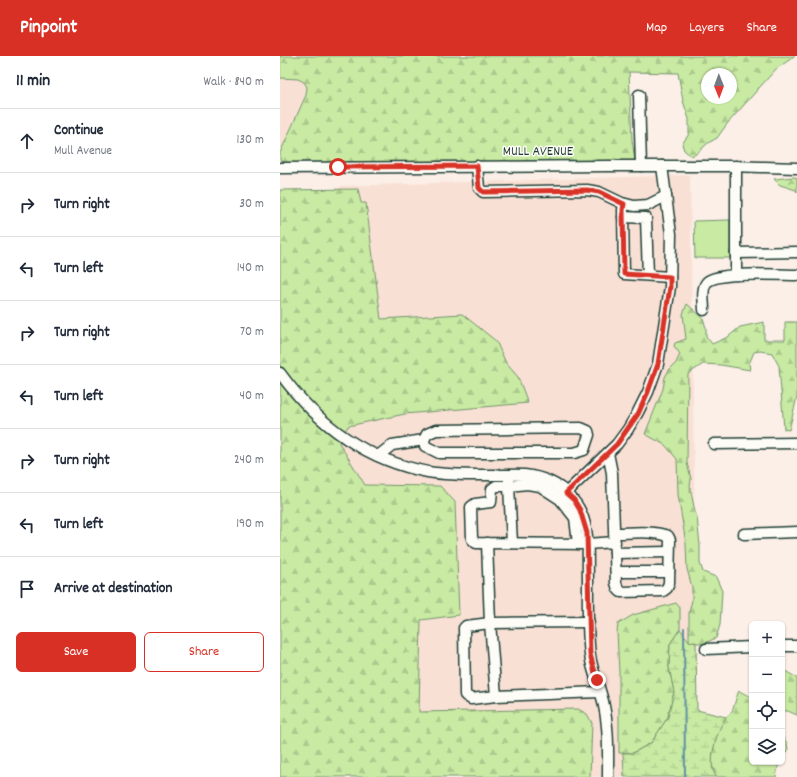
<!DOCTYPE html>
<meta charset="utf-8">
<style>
:root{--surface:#fff;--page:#f6f6f7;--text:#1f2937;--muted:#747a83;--line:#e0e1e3;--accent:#d93025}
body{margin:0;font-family:Dekko,sans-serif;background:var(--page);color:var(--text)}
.controls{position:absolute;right:12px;bottom:12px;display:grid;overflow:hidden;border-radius:6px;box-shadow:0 1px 3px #0004}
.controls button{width:36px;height:36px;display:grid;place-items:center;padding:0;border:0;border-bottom:1px solid var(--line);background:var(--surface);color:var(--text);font:20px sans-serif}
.compass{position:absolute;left:421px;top:12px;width:36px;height:36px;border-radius:50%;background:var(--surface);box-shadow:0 1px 3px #0004;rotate:179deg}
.stop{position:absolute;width:12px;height:12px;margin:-9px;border:3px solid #d93025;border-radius:50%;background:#fff}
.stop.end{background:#d93025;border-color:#fff;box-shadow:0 1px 4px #0008}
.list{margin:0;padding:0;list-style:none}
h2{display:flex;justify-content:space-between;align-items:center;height:52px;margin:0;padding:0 16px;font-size:17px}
h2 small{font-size:13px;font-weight:400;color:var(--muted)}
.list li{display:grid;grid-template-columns:26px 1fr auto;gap:12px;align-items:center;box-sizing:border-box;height:64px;padding:0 16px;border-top:1px solid var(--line)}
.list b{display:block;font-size:15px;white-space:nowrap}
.list p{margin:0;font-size:13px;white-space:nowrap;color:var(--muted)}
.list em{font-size:13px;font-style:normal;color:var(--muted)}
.actions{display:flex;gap:8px;padding:12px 16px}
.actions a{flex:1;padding:9px 0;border:1px solid var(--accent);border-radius:6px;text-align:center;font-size:14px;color:var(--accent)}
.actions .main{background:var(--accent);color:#fff}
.icon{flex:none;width:22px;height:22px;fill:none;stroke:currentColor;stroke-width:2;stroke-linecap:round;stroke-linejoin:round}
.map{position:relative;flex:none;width:517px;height:721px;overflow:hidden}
header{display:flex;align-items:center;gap:24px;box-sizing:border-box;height:56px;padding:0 20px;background:var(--accent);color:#fff}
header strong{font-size:19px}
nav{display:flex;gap:22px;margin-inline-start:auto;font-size:14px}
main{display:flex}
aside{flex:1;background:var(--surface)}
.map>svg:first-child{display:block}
.built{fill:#f9e0d4}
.green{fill:#c8eaa3;stroke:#74946c}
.forest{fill:url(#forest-firs);stroke:#74946c;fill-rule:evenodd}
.wetland{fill:url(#wetland-marsh);stroke:#74946c}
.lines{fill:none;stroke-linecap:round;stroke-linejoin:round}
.stream{stroke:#6292a4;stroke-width:2}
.minor-casing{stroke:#1f3d34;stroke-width:13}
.minor{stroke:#fdfcf7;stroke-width:10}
.route{stroke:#d93025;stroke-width:5}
.labels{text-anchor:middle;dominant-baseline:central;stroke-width:3;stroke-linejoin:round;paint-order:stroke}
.street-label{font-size:14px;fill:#1f3d34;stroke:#fdfcf7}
</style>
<header>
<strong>Pinpoint</strong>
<nav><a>Map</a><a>Layers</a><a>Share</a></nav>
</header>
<main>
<aside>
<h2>11 min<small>Walk · 840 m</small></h2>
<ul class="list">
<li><svg class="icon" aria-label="ahead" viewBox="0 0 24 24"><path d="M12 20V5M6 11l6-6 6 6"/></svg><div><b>Continue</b><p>Mull Avenue</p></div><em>130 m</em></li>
<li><svg class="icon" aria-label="right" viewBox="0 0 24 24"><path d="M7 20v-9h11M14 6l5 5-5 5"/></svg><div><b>Turn right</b></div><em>30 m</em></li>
<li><svg class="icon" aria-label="left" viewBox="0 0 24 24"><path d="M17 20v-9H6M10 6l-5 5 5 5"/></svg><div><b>Turn left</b></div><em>140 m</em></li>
<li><svg class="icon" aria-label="right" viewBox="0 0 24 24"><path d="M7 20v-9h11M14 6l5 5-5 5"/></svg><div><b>Turn right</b></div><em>70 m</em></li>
<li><svg class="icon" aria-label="left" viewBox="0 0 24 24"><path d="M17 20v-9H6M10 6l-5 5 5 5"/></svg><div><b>Turn left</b></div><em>40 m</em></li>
<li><svg class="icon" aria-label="right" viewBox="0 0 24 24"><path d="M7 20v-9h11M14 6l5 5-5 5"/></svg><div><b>Turn right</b></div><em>240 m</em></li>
<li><svg class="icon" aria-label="left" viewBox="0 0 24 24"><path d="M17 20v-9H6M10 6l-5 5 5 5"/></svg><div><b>Turn left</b></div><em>190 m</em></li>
<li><svg class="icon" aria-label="arrive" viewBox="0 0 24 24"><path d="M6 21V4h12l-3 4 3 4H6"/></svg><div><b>Arrive at destination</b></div></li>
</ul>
<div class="actions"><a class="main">Save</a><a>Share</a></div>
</aside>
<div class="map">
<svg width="517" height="721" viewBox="0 0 517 721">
<defs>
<pattern id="forest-firs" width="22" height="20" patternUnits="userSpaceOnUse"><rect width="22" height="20" fill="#c8eaa3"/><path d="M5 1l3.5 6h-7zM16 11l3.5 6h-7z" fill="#abca8d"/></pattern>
<pattern id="wetland-marsh" width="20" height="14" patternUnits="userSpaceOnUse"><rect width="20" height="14" fill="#c8eaa3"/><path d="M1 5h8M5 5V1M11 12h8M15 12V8" fill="none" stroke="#abca8d"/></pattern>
</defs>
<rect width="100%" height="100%" fill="#fbefe7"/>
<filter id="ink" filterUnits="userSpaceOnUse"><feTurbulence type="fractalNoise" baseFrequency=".025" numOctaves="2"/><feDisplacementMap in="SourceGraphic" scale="8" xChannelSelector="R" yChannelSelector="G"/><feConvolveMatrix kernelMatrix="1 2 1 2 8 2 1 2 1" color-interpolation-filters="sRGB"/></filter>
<g filter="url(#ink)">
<g class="built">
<path d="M7,21L18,23L24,26L27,31L26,39L0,97V22Z"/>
<path d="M410,119L418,721H59L60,130Z"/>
</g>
<path class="green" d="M450,164V202H415L414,165Z"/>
<g class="forest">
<path d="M0,0H515L496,13L447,68L437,82L428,87L416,98L411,100L404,94L402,88L409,78V63L403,45L398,17L349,16L352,84L355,105L4,108L0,104V97L26,39L27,31L24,26L18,23L0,22ZM427,18H451V42H427Z"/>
<path d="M514,121L517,122V136L516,134L500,129L494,123Z"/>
<path d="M78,133L81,147H86L101,263L182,258L216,285L226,307L238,321L248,347L125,358L68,370L59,387L85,429L160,430L175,446L179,559L141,564L139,656L298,653L307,658L312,667L310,721H0V134Z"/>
<path d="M407,248L423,262L426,272V280L432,288L448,281L460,271L484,266V284H505V266H517V341L509,374L504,373L499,310L492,297L480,295L474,296L469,308L470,314L441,309L423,308L408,318L407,407L411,423L410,431L415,456L417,461L420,490V507L423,516L436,521L442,535L440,569L436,582L423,588L409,585V557L412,544V531L407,513L406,488L398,439L397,403L385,389L365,378L383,333L385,321L389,314L396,307L400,298L394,290L395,287L406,283L403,258Z"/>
<path d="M396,547L400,552V573L390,588L389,611L394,636L388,661L371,687L353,697H339V616L337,576L338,568L353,559Z"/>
<path d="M502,613L517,622V659L508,655H502Z"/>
<path d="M459,635L469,640H472V706H499L496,721H437C427,712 435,678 441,667C444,662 451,658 453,653C455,647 456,641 459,635Z"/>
<path d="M502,680L507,687L508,694L502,700Z"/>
</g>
<path class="wetland" d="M400,573L409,585L416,587L417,654L446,661C438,672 425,710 437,721H344L343,697H353L371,687L388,661L394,636L389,611L390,588Z"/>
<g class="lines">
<path class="stream" d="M404,572L405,721"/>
<defs>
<g id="minor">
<path d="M359,39L361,110"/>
<path d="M197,110L199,132L203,136L307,134L319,136L342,147L354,150L368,149L386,140"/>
<path d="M0,112L329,110H449L517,112"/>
<path d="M344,148L343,154L344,218L390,221"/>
<path d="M343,161L366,162L368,219"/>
<path d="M456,197L517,196"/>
<path d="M456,219V110"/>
<path d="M424,254C424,246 421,232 427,226C438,215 500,219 517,219"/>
<path d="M0,317C37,368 86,404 148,416C173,420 198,419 223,419C232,419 242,418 251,420C267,423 283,431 293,444C312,466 307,498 308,524C308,549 307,575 310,599C312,616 321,633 324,650C329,674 328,697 328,721"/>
<path d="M434,388L517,387"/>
<path d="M328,397L332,417L336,527L338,533L341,536L383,535L387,532L389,527L390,484L388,480C372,474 351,477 334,477"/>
<path d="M98,400L112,389L144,384L147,378L156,374L301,372L308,375L309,379L304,394L294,397H159L145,390L144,384"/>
<path d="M229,419V430H216L212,433L211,446L195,448L191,451L192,483L196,487L307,488L335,486"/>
<path d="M286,437L337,388L348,373L357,358L368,336L378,308L390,231L391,178L382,110"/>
<path d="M464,478L517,476"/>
<path d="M207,487L210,567L216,640L320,636"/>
<path d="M232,487L229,430L247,428L260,430L280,443L295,462L298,488"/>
<path d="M335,497L389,496"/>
<path d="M336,516H389"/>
<path d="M502,590H517"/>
<path d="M426,593L472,591"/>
<path d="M216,640L191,643L185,639L184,572L186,570L210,567L309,566"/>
</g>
</defs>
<use href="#minor" class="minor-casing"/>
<use href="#minor" class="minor"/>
</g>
</g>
<g class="lines" filter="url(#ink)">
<path class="route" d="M58,111L197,110L199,132L203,136L307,134L319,136L344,148L343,154L344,218L390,221V231L378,308L368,336L358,358L337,388L286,437L294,444L300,454L307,477L310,598L317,624"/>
</g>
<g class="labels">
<g class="street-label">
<text x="258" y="96">MULL AVENUE</text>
</g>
</g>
</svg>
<div class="controls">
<button>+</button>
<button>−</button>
<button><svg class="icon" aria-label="locate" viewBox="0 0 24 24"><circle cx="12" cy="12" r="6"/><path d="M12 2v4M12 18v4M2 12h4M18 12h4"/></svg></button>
<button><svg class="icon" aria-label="layers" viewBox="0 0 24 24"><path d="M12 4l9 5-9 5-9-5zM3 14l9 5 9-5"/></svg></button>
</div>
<svg class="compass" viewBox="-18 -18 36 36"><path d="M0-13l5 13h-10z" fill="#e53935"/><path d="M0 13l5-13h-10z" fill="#747a83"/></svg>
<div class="stop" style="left:58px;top:111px"></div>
<div class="stop end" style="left:317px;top:624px"></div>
</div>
</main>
